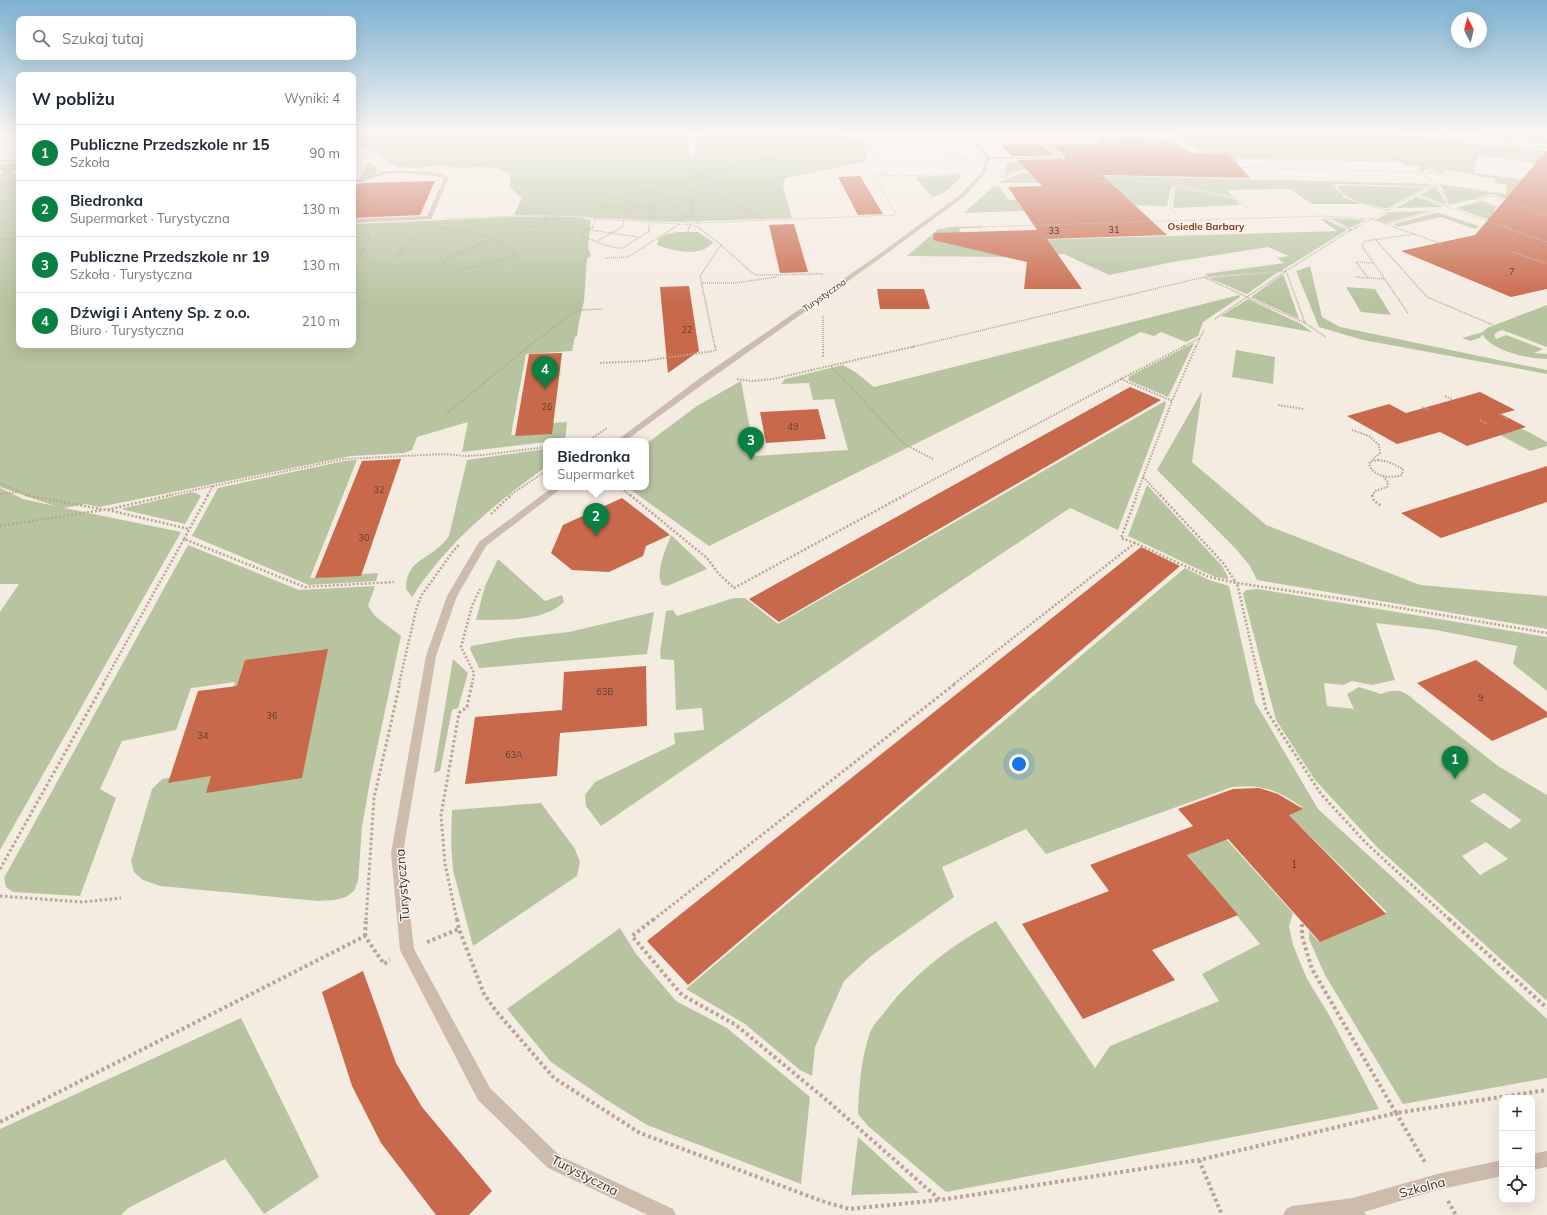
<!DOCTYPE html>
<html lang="pl">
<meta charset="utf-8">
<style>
:root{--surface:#fff;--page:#f6f6f7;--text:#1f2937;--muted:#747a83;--line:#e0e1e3;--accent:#0b8043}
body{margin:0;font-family:Mulish,sans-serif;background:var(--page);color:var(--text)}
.controls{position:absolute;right:12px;bottom:12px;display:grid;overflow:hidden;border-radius:8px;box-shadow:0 4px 16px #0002}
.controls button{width:36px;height:36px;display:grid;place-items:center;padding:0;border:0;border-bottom:1px solid var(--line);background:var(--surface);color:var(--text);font:20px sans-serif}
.compass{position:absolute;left:1451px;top:12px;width:36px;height:36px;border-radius:50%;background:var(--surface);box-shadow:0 4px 16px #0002;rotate:353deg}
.you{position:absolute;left:1019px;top:764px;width:14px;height:14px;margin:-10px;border:3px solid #fff;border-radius:50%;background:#1a73e8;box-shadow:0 0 0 6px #1a73e833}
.badge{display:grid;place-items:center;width:26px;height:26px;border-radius:50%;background:var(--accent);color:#fff;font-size:13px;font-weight:700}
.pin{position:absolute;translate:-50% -33px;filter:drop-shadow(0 1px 2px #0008)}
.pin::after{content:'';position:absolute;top:21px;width:14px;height:12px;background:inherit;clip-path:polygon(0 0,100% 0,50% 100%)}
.popup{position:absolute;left:543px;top:438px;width:106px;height:52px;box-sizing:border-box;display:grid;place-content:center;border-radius:8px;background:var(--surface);filter:drop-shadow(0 1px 3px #0005);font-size:13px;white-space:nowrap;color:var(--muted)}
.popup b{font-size:15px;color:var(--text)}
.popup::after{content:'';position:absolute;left:50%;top:100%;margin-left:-8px;border:8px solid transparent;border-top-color:var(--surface)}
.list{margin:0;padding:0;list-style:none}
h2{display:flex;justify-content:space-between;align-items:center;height:52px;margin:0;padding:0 16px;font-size:17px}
h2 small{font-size:13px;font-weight:400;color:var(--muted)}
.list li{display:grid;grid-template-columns:26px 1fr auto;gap:12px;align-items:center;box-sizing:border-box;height:56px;padding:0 16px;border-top:1px solid var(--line)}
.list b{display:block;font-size:15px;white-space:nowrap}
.list p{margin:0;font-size:13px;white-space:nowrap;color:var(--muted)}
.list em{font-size:13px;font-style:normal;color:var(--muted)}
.icon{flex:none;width:22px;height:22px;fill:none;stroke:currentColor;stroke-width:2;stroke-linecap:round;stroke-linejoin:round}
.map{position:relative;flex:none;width:1547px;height:1215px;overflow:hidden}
.search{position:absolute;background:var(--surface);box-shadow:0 4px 16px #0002;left:16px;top:16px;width:340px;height:44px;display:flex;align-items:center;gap:10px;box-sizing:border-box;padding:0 14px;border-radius:8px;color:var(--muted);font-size:15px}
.panel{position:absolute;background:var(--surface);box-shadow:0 4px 16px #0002;left:16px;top:72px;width:340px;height:276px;border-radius:8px}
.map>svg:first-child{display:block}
.green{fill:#b8c4a0;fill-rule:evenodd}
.building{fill:#c8694b}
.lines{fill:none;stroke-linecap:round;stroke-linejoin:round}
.path-far5{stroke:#b9a596;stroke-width:1;stroke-dasharray:1 1;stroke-linecap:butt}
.path-far4{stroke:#b9a596;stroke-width:1.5;stroke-dasharray:1 1;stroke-linecap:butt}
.path-far3{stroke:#b9a596;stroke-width:2;stroke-dasharray:1.5 1.5;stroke-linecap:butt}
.path-far2{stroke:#b9a596;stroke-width:2.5;stroke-dasharray:2 2;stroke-linecap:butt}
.path-far1{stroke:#b9a596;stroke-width:3;stroke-dasharray:2.5 2.5;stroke-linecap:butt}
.path{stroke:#b9a596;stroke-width:4;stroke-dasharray:3 3;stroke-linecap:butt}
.minor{fill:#cdbbac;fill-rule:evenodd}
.tertiary{fill:#cdbbac;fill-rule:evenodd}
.labels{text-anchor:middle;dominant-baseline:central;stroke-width:3;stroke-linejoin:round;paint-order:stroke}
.number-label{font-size:9px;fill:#5e3e33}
.far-street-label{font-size:9px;fill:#3b302b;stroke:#fbf5ee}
.far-neighbourhood-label{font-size:10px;font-weight:bold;fill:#8c3b22;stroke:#fbf5ee}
.near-number-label{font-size:11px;fill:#5e3e33}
.near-street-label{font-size:13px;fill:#3b302b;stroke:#fbf5ee}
</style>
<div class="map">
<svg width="1547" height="1215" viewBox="0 0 1547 1215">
<rect width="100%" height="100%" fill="#f4ebe1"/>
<g class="green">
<path d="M353,132H691L688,148L690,157L696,155L695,145L698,133L818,132L819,134L850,136L863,141L868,161L786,178L783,185L792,218L672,222L570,216L514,215L522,198L510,188V174L496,168L476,167L458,168L440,165L418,168L398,167L389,163L379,154L369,149L353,146Z"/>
<path d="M1171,132H1382L1476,143L1484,146L1491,145L1547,151V165L1478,155L1474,173L1547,183L1516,203L1492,194L1451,204L1449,203L1440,184L1506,194L1507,185L1494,183L1496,179C1478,176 1461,172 1443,170V174L1434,172L1437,170L1432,167H1426L1431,170L1419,171L1418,169L1421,168L1419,166H1407L1399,162L1219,158L1211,160Z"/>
<path d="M1446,132H1547V144Z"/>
<path d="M1032,161L1033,167L1004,175L1008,162Z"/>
<path d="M19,163V168L11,173H19V345H353V224L516,217H572L591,220L588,248L591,256L587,259L584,301L579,322L577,336L575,337L572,351L526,354L511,435L551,433L553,423L567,422L565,440L546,441V442L462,452L468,422L417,437L412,450L404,453L351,456L99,507L85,504L64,508L181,532L0,850V612L19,584H0V488L23,499L55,506L0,487V174L3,172L0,170V164Z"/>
<path d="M368,163L374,165L377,169L376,175L353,182V179H359Z"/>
<path d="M1022,172L1073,183H998Z"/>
<path d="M956,175H962C955,184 944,195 932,197L915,177Z"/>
<path d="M1079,175L1433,184L1427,186L1336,184L1332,186L1342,194L1343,197L1362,204H1312L1290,189L1226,190L1235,197L1172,185L1167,206L1116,205L1117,207L964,213L994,186H999L1009,200L1077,198Z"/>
<path d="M1341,186L1424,188L1388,208H1384C1371,206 1343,199 1338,187Z"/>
<path d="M1177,187L1234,199L1242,205L1173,208L1175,188Z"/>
<path d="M1434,187H1436L1447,205L1420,195Z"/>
<path d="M1416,197L1420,198L1443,207L1396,208Z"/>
<path d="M1481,201L1496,207L1494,211L1544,229L1547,240L1456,208Z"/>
<path d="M1429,211L1386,223L1375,220L1389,212Z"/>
<path d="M1435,213H1439L1479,226L1475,229L1441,217L1398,227L1394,224Z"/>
<path d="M1330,218L1366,220L1350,228Z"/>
<path d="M1320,219H1325L1347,230L1281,271L1208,276L1205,274L1284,263L1277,258L1289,256L1268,247L1173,262L1109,275L1064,254L1007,257L907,256L938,229L959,228L960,232L967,242L1337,231Z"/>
<path d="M677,232H698L713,242C702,258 673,251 657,245L659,238L667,234Z"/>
<path d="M1310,266L1322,317L1340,327L1547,370V374L1363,340L1319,327L1296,271Z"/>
<path d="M1278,272L1247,294L1209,278Z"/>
<path d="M1282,275L1284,276L1299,319L1251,297Z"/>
<path d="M1346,287L1375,289L1391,315L1361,312Z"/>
<path d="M1239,295L1240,297L1203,322L1198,336L1186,342L1161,332L1154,336L1141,332L709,546L627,487H646V444L697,406L741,381L755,456L848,450L834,399L813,400L809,383L781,384L785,379L843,365L855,372L874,387Z"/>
<path d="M1248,299L1301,324L1312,332L1221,316Z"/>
<path d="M1547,305V347L1502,330L1497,332L1494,335L1496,339L1506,335L1543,349L1534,353L1547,354V359C1529,359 1492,351 1483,335L1480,336L1482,337L1470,341L1462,338L1483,332L1487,328Z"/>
<path d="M1194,343L1168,397L1128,380L1130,376Z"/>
<path d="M1236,350L1275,357L1273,384L1232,377Z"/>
<path d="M1202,391L1192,462L1266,525L1420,585L1547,596V629L1257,580L1250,566L1236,549L1157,470Z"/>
<path d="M1165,401L1166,404L1118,530L1070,508L928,603L601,826L586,806L585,795L595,782L675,744L674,733L704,730L702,708L676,710L674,660L661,659L660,653L666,611L673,610L677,616L734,598H745L778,624Z"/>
<path d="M1513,424L1547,442V446L1530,451L1491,430Z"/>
<path d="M546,449V467C495,503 446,544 412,597L406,589C406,557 433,560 449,536L467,460Z"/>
<path d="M357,460L310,578L378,573L376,581L309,585L192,536L218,488L344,461Z"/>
<path d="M1147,485L1222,566L1229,579L1215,577L1128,536Z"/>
<path d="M192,492L198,494L201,496L185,524L121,509Z"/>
<path d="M671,535L707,569L667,586L662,585C655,572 666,549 671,535Z"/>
<path d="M188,545L299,590L375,586L368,606L375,616L401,636L370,781L362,827L358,881L354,891L346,897L335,900L318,901L160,886L143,880L134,872L131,861L152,789L162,779L209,771L235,682L191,688L176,730L122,741L100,789L116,798L80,896L13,892L6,887L4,878Z"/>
<path d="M498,559L545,601L562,595L564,602C543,622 504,620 476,620L485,586Z"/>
<path d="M1185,568L1209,580L1229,586L1255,702L1318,809L1547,1019V1078L1403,1104L1325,975L1309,939V931L1318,941L1387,912L1287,813L1302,807C1277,790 1262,784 1232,787L1046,854L1026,829L942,867L954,897L871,956L844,981L815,1047L812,1076L800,1070L745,1024L686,989Z"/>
<path d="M1258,589L1547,637V691L1513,664L1517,646L1436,630L1376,623L1395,680L1372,685L1352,681L1343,685L1324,683L1327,706L1354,709L1347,694L1359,687L1381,694C1394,689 1403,689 1414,700L1498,766L1547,795V1001L1378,848L1315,780L1276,720L1243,594L1246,590ZM1484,793L1521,820V821L1510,829L1470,801ZM1486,842L1508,859L1480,875L1462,856Z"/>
<path d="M654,612L647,654L479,668L470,649L471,646L516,638L569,632Z"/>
<path d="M453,659L468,673L458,708L452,710L440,771L434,773Z"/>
<path d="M541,803L575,849L580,862L577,876L473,946L453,870L451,842L452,810Z"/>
<path d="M1226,839L1293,913L1289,926L1293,945L1307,979L1328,1013L1379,1109L946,1192L868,1126L858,1114C859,1086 861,1057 871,1030C874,1024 880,1018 884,1013C912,975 954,943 996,921L1095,1068L1110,1046L1219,1001L1202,974L1260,944L1186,853Z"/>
<path d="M620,928L636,954L676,1001L727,1028L810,1097L801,1184L647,1125L605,1099L551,1062L507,1009Z"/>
<path d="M241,1018L319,1177L264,1214L225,1159L128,1208L121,1215H0V1129Z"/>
<path d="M858,1137L919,1193L851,1195Z"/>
</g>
<g class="building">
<path d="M1141,138L1146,141L1171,140L1190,153L1229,154L1250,178L1102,175L1167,235L1047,239L1082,289H1024L1027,262L933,240L934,233L1037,230L1008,187L1042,186L1017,160L1065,159V157L1052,145L1102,143L1097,139Z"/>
<path d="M1035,143L1037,145H1043L1054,156H1012L1001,145Z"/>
<path d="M1547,150V289L1511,297L1401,251L1475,235Z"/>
<path d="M860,176L883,214L858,215L838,177Z"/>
<path d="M435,181L420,215L353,218V185L362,183Z"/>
<path d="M794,224L808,272L780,273L769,225Z"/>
<path d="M689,286L699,351L668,373L660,287Z"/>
<path d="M877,289H924L930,309H880Z"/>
<path d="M562,353L552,434L515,436L529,354Z"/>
<path d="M1130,387L1161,400L779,622L749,599Z"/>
<path d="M1480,392L1515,410L1501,414L1526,427L1467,446L1440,432L1397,444L1347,416L1389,404L1406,413Z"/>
<path d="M818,409L826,439L766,443L760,412Z"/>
<path d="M401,459L361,576L315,578L362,461Z"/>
<path d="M1547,466V502L1441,538L1401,513Z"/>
<path d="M622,498L670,535L646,546L643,556L609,572L572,570L551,553L563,525Z"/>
<path d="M1141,547L1180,566L688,985L647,941Z"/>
<path d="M328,649L302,778L206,793L211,776L168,783L198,691L237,686L245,660Z"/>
<path d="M1476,660L1547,712V717L1492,741L1417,683Z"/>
<path d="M646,666L647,726L560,733L557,776L465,784L475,717L562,710L564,672Z"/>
<path d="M1259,788L1278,794L1303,809L1289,815L1386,914L1320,942L1228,839L1187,855L1238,915L1152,950L1175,980L1083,1019L1022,924L1109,891L1090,865L1193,826L1178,809L1233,789Z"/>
<path d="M363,971L396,1063L422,1107L492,1191L469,1215H436L381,1143L352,1086L322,992Z"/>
</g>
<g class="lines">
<g class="path-far5">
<path d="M677,132L683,141L697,145"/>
<path d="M698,132C753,136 808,136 864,134"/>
<path d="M1172,132L1211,156"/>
<path d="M1385,132L1395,134"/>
<path d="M863,133L882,174"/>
<path d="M933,133L965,171"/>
<path d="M1355,137L1367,151L1381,152L1388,159L1417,162L1434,170L1430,172"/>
<path d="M1355,137H1363V132"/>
<path d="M1193,144L1232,145"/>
<path d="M766,145L778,146L786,151C779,161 755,157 745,153V151L754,147Z"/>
<path d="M698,148L710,146L722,149L715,153L698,152"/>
<path d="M956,160L968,159"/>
<path d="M1075,163L1420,172"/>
<path d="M1002,172L1001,178L1012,174"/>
<path d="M694,176L775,157"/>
<path d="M1078,180L1174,186L1170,208L1177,214"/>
<path d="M1437,184L1420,172L1444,175"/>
<path d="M1174,186L1236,198L1252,211"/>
<path d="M694,190L713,195L765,220"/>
<path d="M643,192L650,194L655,198"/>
<path d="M1414,195L1437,184L1449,205L1447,207"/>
<path d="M622,197L627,200V204"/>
<path d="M676,198H687L693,201L681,206L668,203V200Z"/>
<path d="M1475,199L1492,196L1547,216"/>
<path d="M627,204L635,207L629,210L618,208L619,205Z"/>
<path d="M1449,205L1475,199L1498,207"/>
<path d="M601,207H617"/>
<path d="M635,207H653"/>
<path d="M1389,210C1369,208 1353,200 1336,190L1335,186L1429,187"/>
<path d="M518,216H525L571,217L570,226H566V218L563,219L562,226L559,227V219H555L554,227H548L549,219H545L544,227H540L541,219H537L535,227L515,225Z"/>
<path d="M685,216L699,217L702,220L690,224L680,221L681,218Z"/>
<path d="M692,216L694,176L698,155L699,132"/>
<path d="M571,217L679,224L673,228"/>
<path d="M1325,217L1347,228"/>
<path d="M446,219L518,216"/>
<path d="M696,223L895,215L896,213L871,174L898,176L960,174"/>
<path d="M679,224L692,225L700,228"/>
<path d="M1388,224L1439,209"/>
<path d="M592,228L604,201L675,184"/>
<path d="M622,228L626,210"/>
<path d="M649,228C650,218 650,202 657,194C669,181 706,174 722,182L714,186L694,184"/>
<path d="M689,228L690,224"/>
<path d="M950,228L1323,216L1372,219L1414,195L1507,228"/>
<path d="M1355,228L1372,219L1397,228"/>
</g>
<g class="path-far4">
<path d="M533,227H535"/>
<path d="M540,227H544"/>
<path d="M548,227H554"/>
<path d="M593,227L579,235C594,240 607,248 623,248L649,231V227"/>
<path d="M698,227L721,245L700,276L715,347"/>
<path d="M1394,227L1442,244"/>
<path d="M1504,227L1547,242"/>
<path d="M438,228C469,232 493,232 516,256L461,270"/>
<path d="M945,228L982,227"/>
<path d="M590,230L638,237"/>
<path d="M1351,230L1357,227"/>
<path d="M688,232L689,227"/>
<path d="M0,239L8,240L19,238"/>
<path d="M1375,239L1427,297L1493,325"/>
<path d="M597,241L622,227"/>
<path d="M721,245L751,272L757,275L822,274L823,276"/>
<path d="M1513,252L1547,264"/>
<path d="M396,256L418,235"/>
<path d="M359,258L370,235"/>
<path d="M605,258L628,257L675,227"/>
<path d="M443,264L447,258L492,239"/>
<path d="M1286,271L1247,297L1204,277Z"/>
<path d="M1286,271L1351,230L1345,227"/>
<path d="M1286,271L1305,323"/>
<path d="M1355,277L1384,279"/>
<path d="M1368,278L1356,262L1373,263"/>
<path d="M701,283H735L777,277"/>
<path d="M1408,313L1362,246L1365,241L1415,234"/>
<path d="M823,316V347"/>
<path d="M1215,319L1247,297L1305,323L1326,337"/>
<path d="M1200,338L1204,330"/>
<path d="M527,347L577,310L603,309"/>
<path d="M912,347L1204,277"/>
<path d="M1183,347L1200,338"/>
<path d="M1196,347L1200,338"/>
</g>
<g class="path-far3">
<path d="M715,346L716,351"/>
<path d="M823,346V358"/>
<path d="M1185,346L1121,379L1172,401L1196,346"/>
<path d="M600,363L644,361L714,351"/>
<path d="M831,366L904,444L933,459"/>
<path d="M737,379L751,381L773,379L916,346"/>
<path d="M1445,396L1453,400"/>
<path d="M1278,405L1304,409"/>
<path d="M1422,407L1429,410"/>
<path d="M446,414L529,346"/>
<path d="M1499,414L1508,419"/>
<path d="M1480,420L1488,424"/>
<path d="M1352,430L1369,436L1379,445L1380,453L1371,461"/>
<path d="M588,441L607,428"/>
<path d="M1378,460L1389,462L1403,469L1402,475C1390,479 1373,477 1369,464L1370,462Z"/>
<path d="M1143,477L1161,496"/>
<path d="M0,483L29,496"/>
<path d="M213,486L344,459L444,454L466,456L483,455L546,447"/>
<path d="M619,487L631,496"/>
<path d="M0,494L18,492"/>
<path d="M166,496L213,486L207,496"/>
<path d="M509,496L546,471"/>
<path d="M903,496L1121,379"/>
<path d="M1136,496L1172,401"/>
<path d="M1372,496L1375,491L1387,487L1388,482L1383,476"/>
</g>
<g class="path-far2">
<path d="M25,495L106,510L171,495"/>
<path d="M208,495L184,539L305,587L394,582"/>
<path d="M630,495L707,558L718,573L734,588L905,495"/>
<path d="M1160,495L1224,564L1236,583"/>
<path d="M1372,495L1374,501L1382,506"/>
<path d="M108,510L189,529"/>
<path d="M491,514L511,495"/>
<path d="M0,526L103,510"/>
<path d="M1135,543L1121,538L1137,495"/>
<path d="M103,684L184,539"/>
<path d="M399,684L416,610L421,596L454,550L460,544"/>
<path d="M472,684L474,673L461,647L472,606L480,589"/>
<path d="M954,684L1135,543L1209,577L1237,583"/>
<path d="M1260,684L1237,583L1377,604L1547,633"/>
</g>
<g class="path-far1">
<path d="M1260,683L1266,710L1321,794L1367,844L1450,920"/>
<path d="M0,869L104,683"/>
<path d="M0,896L82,902L121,898"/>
<path d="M366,920L374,798L400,683"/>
<path d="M457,920L445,864L441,815L459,713L467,707L472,683"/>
<path d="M653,920L956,683"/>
</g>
<g class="path">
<path d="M457,919L459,929L484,994L496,1011L554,1078L640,1133L822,1201L849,1209L939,1200"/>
<path d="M654,919L632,936L682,995L736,1025L830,1103L940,1200L1199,1160L1396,1113L1426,1164"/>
<path d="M1449,919L1547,1008"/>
<path d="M1302,924V936L1312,969L1396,1113L1547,1090"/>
<path d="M365,936L366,919"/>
<path d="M427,942L459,929"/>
<path d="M0,1122L365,936L384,964L390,960"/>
<path d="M1199,1160L1222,1215"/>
<path d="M1448,1201L1456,1215"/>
</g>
<g class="minor">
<path d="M965,132H970L990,157H1058L1031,132H1036L1064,158L1062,159H990L985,173L965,196L882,257L706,382L625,441H616L700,378L878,255L961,194L981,173L986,158Z"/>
<rect x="0" y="160" width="19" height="2"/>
<path d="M386,171C400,171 438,170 449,177L431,219L353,223V219L427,216L444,178C437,175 394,172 386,174C375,177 364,182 353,184V182Z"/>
<path d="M19,183V186L10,191L0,201V195L9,187Z"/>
<path d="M553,487H563L486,546L457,596L436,656L403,853L414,949L490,1088L560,1156L673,1209L676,1215H648L548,1168L478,1100L400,950L391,853L426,656L447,596L479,542Z"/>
<path d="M1547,1151V1167L1532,1170V1154Z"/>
<path d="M1502,1160V1176L1437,1190L1364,1212L1366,1215H1283L1286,1209L1292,1206L1353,1198L1437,1174Z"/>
</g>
<path class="tertiary" d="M1408,132H1425L1547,147V149Z"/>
</g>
<linearGradient id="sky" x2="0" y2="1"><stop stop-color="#7eb2d2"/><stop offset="0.44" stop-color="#faf6f2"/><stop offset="1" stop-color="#faf6f2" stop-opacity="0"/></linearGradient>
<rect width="1547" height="303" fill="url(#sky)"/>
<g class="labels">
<g class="number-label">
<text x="1114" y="229">31</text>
<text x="1054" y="230">33</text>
<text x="1512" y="271">7</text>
<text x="687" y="329">22</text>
<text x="547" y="406">26</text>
<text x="793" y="426">49</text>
<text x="379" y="489">32</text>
<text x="364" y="537">30</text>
<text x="605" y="691">63B</text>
<text x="1481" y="697">9</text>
<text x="272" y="715">36</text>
<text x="203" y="735">34</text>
<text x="514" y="754">63A</text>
</g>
<g class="far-street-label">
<text transform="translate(824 295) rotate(-35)">Turystyczna</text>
</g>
<g class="far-neighbourhood-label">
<text x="1206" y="226">Osiedle Barbary</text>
</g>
<g class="near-number-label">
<text x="1294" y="864">1</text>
</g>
<g class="near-street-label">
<text transform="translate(402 885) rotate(-94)">Turystyczna</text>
<text transform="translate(585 1175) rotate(27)">Turystyczna</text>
<text transform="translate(1422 1187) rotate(-15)">Szkolna</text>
</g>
</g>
</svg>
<div class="controls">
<button>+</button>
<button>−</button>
<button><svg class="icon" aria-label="locate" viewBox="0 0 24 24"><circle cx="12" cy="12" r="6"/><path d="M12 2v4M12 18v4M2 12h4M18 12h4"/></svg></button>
</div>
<svg class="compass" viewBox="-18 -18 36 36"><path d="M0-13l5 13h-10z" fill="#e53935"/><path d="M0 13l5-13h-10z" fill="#747a83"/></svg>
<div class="you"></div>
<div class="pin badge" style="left:1455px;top:779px">1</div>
<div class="pin badge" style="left:596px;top:536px">2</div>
<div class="popup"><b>Biedronka</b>Supermarket</div>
<div class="pin badge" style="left:751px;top:460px">3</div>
<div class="pin badge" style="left:545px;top:389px">4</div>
<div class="search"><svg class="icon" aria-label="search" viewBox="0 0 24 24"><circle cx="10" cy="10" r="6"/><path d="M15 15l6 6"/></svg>Szukaj tutaj</div>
<section class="panel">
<h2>W pobliżu<small>Wyniki: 4</small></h2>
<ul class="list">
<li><span class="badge">1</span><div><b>Publiczne Przedszkole nr 15</b><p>Szkoła</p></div><em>90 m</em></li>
<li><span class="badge">2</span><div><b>Biedronka</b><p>Supermarket · Turystyczna</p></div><em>130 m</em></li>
<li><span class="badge">3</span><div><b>Publiczne Przedszkole nr 19</b><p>Szkoła · Turystyczna</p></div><em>130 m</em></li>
<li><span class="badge">4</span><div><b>Dźwigi i Anteny Sp. z o.o.</b><p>Biuro · Turystyczna</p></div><em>210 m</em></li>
</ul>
</section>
</div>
